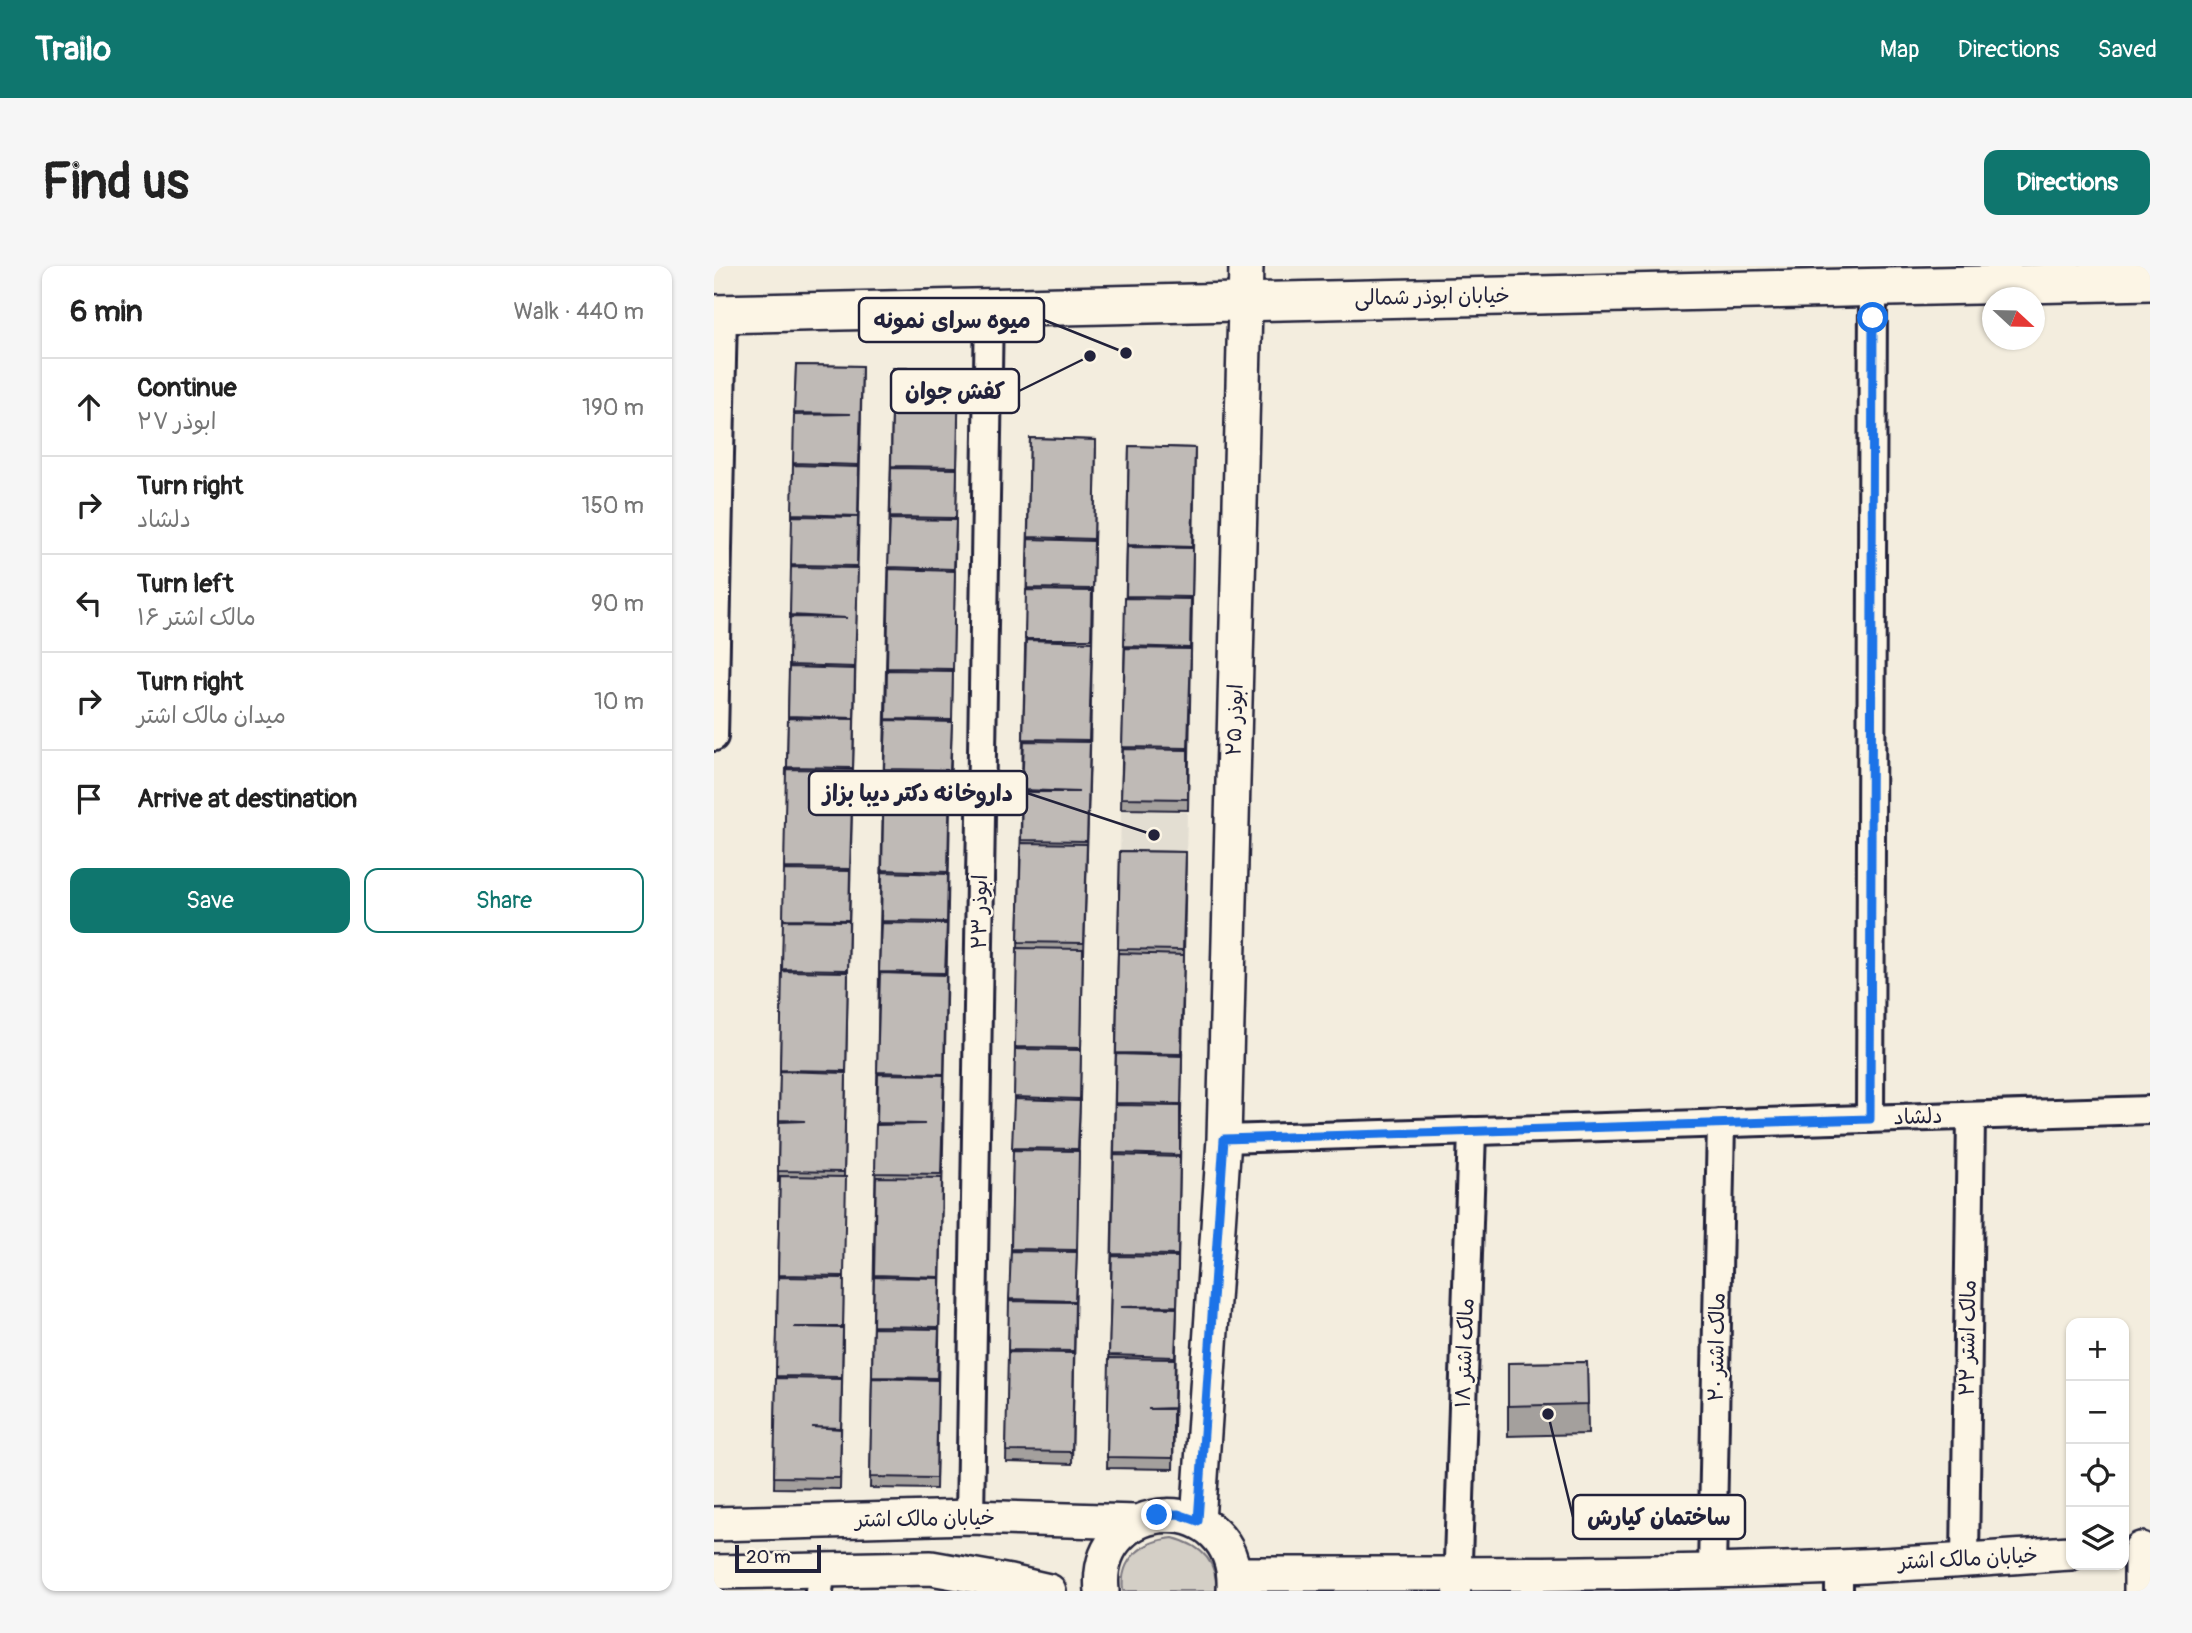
<!DOCTYPE html>
<meta charset="utf-8">
<style>
:root{--surface:#fff;--page:#f6f6f6;--text:#222;--muted:#767676;--line:#e0e0e0;--accent:#0f766e}
body{margin:0;font-family:Pangolin,"Playpen Sans Arabic",sans-serif;background:var(--page);color:var(--text)}
.controls{position:absolute;right:21px;bottom:21px;display:grid;overflow:hidden;border-radius:14px;box-shadow:0 2px 5px #0004}
.controls button{width:63px;height:63px;display:grid;place-items:center;padding:0;border:0;border-bottom:2px solid var(--line);background:var(--surface);color:var(--text);font:35px sans-serif}
.compass{position:absolute;left:1268px;top:21px;width:63px;height:63px;border-radius:50%;background:var(--surface);box-shadow:0 2px 5px #0004;rotate:112deg}
.scale{position:absolute;left:21px;bottom:18px;width:86px;box-sizing:border-box;padding-left:7px;border:4px solid #22223b;border-top:0;font-size:19px;line-height:24px;white-space:nowrap;color:#22223b;-webkit-text-stroke:5px #fcf5e5;paint-order:stroke}
.stop{position:absolute;width:21px;height:21px;margin:-16px;border:5px solid #1a73e8;border-radius:50%;background:#fff}
.stop.end{background:#1a73e8;border-color:#fff;box-shadow:0 2px 7px #0008}
.list{margin:0;padding:0;list-style:none}
h2{display:flex;justify-content:space-between;align-items:center;height:91px;margin:0;padding:0 28px;font-size:30px}
h2 small{font-size:23px;font-weight:400;color:var(--muted)}
.list li{display:grid;grid-template-columns:46px 1fr auto;gap:21px;align-items:center;box-sizing:border-box;height:98px;padding:0 28px;border-top:2px solid var(--line)}
.list b{display:block;font-size:26px;white-space:nowrap}
.list p{margin:0;font-size:23px;white-space:nowrap;color:var(--muted)}
.list em{font-size:23px;font-style:normal;color:var(--muted)}
.actions{display:flex;gap:14px;padding:21px 28px}
.actions a{flex:1;padding:16px 0;border:2px solid var(--accent);border-radius:14px;text-align:center;font-size:24px;color:var(--accent)}
.actions .main{background:var(--accent);color:#fff}
.icon{flex:none;width:38px;height:38px;fill:none;stroke:currentColor;stroke-width:2;stroke-linecap:round;stroke-linejoin:round}
.map{position:relative;flex:none;width:1436px;height:1325px;overflow:hidden;border-radius:14px}
header{display:flex;align-items:center;gap:42px;box-sizing:border-box;height:98px;padding:0 35px;background:var(--accent);color:#fff}
header strong{font-size:33px}
nav{display:flex;gap:38px;margin-inline-start:auto;font-size:24px}
.intro{display:flex;align-items:center;justify-content:space-between;box-sizing:border-box;height:168px;padding:0 42px}
h1{margin:0;font-size:49px}
.button{padding:18px 32px;border-radius:14px;background:var(--accent);color:#fff;font-size:24px;font-weight:700}
main{display:flex;gap:42px;padding:0 42px}
aside{flex:1;background:var(--surface);border-radius:14px;box-shadow:0 2px 5px #0004}
.map>svg:first-child{display:block}
.built{fill:#e3ded2}
.green{fill:#d4cfc6;stroke:#7b7880;stroke-width:2}
.lines{fill:none;stroke-linecap:round;stroke-linejoin:round}
.minor-casing{stroke:#22223b;stroke-width:32}
.tertiary-casing{stroke:#22223b;stroke-width:38}
.secondary-casing{stroke:#22223b;stroke-width:42}
.minor{stroke:#fcf5e5;stroke-width:26}
.tertiary{stroke:#fcf5e5;stroke-width:33}
.secondary{stroke:#fcf5e5;stroke-width:37}
.wall{fill:#a4a09d;stroke:#22223b;stroke-width:2}
.building{fill:#bfbab6;stroke:#22223b;stroke-width:2}
.route{stroke:#1a73e8;stroke-width:9}
.labels{text-anchor:middle;dominant-baseline:central;stroke-width:5;stroke-linejoin:round;paint-order:stroke}
.street-label{font-size:21px;fill:#22223b;stroke:#fcf5e5}
.leader{fill:none;stroke:#22223b;stroke-width:2.5}
.callout-dot{fill:#22223b;stroke:#fcf5e5;stroke-width:2.5}
.callout{fill:#fcf5e5;stroke:#22223b;stroke-width:2.5}
.callout-label{font-size:23px;text-anchor:middle;font-weight:bold;fill:#22223b}
</style>
<header>
<strong>Trailo</strong>
<nav><a>Map</a><a>Directions</a><a>Saved</a></nav>
</header>
<div class="intro"><h1>Find us</h1><a class="button">Directions</a></div>
<main>
<aside>
<h2>6 min<small>Walk · 440 m</small></h2>
<ul class="list">
<li><svg class="icon" aria-label="ahead" viewBox="0 0 24 24"><path d="M12 20V5M6 11l6-6 6 6"/></svg><div><b>Continue</b><p>ابوذر ۲۷</p></div><em>190 m</em></li>
<li><svg class="icon" aria-label="right" viewBox="0 0 24 24"><path d="M7 20v-9h11M14 6l5 5-5 5"/></svg><div><b>Turn right</b><p>دلشاد</p></div><em>150 m</em></li>
<li><svg class="icon" aria-label="left" viewBox="0 0 24 24"><path d="M17 20v-9H6M10 6l-5 5 5 5"/></svg><div><b>Turn left</b><p>مالک اشتر ۱۶</p></div><em>90 m</em></li>
<li><svg class="icon" aria-label="right" viewBox="0 0 24 24"><path d="M7 20v-9h11M14 6l5 5-5 5"/></svg><div><b>Turn right</b><p>میدان مالک اشتر</p></div><em>10 m</em></li>
<li><svg class="icon" aria-label="arrive" viewBox="0 0 24 24"><path d="M6 21V4h12l-3 4 3 4H6"/></svg><div><b>Arrive at destination</b></div></li>
</ul>
<div class="actions"><a class="main">Save</a><a>Share</a></div>
</aside>
<div class="map">
<svg width="1436" height="1325" viewBox="0 0 1436 1325">
<rect width="100%" height="100%" fill="#f3edde"/>
<filter id="ink" filterUnits="userSpaceOnUse"><feTurbulence type="fractalNoise" baseFrequency=".0143" numOctaves="2"/><feDisplacementMap in="SourceGraphic" scale="14" xChannelSelector="R" yChannelSelector="G"/><feConvolveMatrix kernelMatrix="1 2 1 2 8 2 1 2 1" color-interpolation-filters="sRGB"/></filter>
<g filter="url(#ink)">
<path class="built" d="M407,544L473,546L472,594L406,593Z"/>
<path class="green" d="M459,1272C486,1279 504,1294 502,1325H409C405,1292 429,1275 459,1272Z"/>
<g class="lines">
<defs>
<g id="minor">
<path d="M0,471L9,47"/>
<path d="M1156,853L1159,22"/>
<path d="M510,873L1436,844"/>
<path d="M256,1251L275,41"/>
<path d="M1251,1294L1257,850"/>
<path d="M998,1304L1007,857"/>
<path d="M105,1325L108,1304"/>
<path d="M743,1325L758,865"/>
<path d="M1125,1325V1301"/>
</g>
<g id="tertiary">
<path d="M484,1255L510,873L532,0"/>
<path d="M0,1258L256,1251L423,1256"/>
<path d="M1427,1283V1325"/>
<path d="M0,1306L217,1302L296,1316L335,1325"/>
<path d="M521,1308C722,1308 924,1309 1125,1301C1202,1298 1280,1292 1357,1287"/>
<path d="M388,1325C378,1228 526,1221 520,1325"/>
</g>
<path id="secondary" d="M0,48L1436,15"/>
</defs>
<use href="#minor" class="minor-casing"/>
<use href="#tertiary" class="tertiary-casing"/>
<use href="#secondary" class="secondary-casing"/>
<use href="#minor" class="minor"/>
<use href="#tertiary" class="tertiary"/>
<use href="#secondary" class="secondary"/>
</g>
<g class="wall">
<path d="M82,99L148,100L140,463L134,706L130,911L129,1072L126,1223L60,1222L66,916H64L65,856Z"/>
<path d="M179,102L245,103L222,1223L156,1222L165,706Z"/>
<path d="M316,172L382,174L376,487L370,688H369L358,1198L292,1196Z"/>
<path d="M415,180L481,182L474,544L407,543Z"/>
<path d="M406,585L472,586L464,1002L459,1203L393,1202Z"/>
<path d="M873,1096L874,1168L794,1170V1097Z"/>
</g>
<g class="building">
<path d="M82,99L148,100L145,199L79,197L80,149L137,148L80,147Z"/>
<path d="M179,102L245,103L243,201L177,200Z"/>
<path d="M316,172L382,174L380,273L314,271Z"/>
<path d="M415,180L481,182L478,281L413,279Z"/>
<path d="M79,199L145,201L144,250L78,248Z"/>
<path d="M177,202L243,203L242,252L176,251Z"/>
<path d="M78,250L144,251L143,300L77,299Z"/>
<path d="M176,253L242,254L240,303L174,301Z"/>
<path d="M314,273L380,275L379,323L313,322Z"/>
<path d="M413,281L479,282L478,331L412,330Z"/>
<path d="M77,301L144,302L141,401L75,399L76,351L133,352L76,349Z"/>
<path d="M175,303L241,305L239,403L173,402Z"/>
<path d="M312,324L378,325L377,373H311Z"/>
<path d="M411,332L477,333L476,382L410,380Z"/>
<path d="M312,374L378,376L375,474L309,473Z"/>
<path d="M411,382L477,383L474,482L408,481Z"/>
<path d="M75,401L141,403L140,452L74,450Z"/>
<path d="M173,404L239,405L238,454L172,453Z"/>
<path d="M74,452L140,453L139,502L73,501Z"/>
<path d="M172,454L238,456L236,504L170,503Z"/>
<path d="M310,475L376,476L373,575L307,574L308,526H365L308,524Z"/>
<path d="M409,483L474,484V533L407,532Z"/>
<path d="M72,503L139,504L136,603L70,602Z"/>
<path d="M170,506L236,507L234,606L168,604Z"/>
<path d="M307,577L373,578L370,677L304,676Z"/>
<path d="M406,585L472,586L469,684L404,683Z"/>
<path d="M70,604L136,605L135,654L69,653Z"/>
<path d="M168,606L234,608L233,656L167,655Z"/>
<path d="M69,654L135,655L134,704L68,703Z"/>
<path d="M167,657L233,658L231,707L165,706Z"/>
<path d="M303,682L369,683L367,782L301,781Z"/>
<path d="M404,687L470,689L467,788L402,787Z"/>
<path d="M68,705L134,706L132,805L66,804Z"/>
<path d="M166,707L232,709L230,808L163,806Z"/>
<path d="M301,783L367,784L366,833L300,831Z"/>
<path d="M402,788L468,790L467,838L401,837Z"/>
<path d="M66,805L132,807L130,906L64,905L65,856L91,855L65,854Z"/>
<path d="M164,808L230,809L227,908L161,907L162,859L211,858L163,857Z"/>
<path d="M300,833L366,835L364,883L298,882Z"/>
<path d="M401,839L466,840V889L400,887Z"/>
<path d="M299,884L365,885L363,984L297,983Z"/>
<path d="M400,889L466,891L464,989L398,988Z"/>
<path d="M66,910L132,911L130,1010L64,1009Z"/>
<path d="M162,911L228,912L226,1011L160,1009Z"/>
<path d="M297,985L363,986L361,1035L295,1033Z"/>
<path d="M398,990L464,991L463,1040L407,1041L463,1042L461,1091L395,1089Z"/>
<path d="M64,1011L130,1012L129,1061H80L129,1062L128,1111L62,1110Z"/>
<path d="M160,1011L226,1012L225,1061L159,1060Z"/>
<path d="M295,1035L361,1036L360,1085L294,1084Z"/>
<path d="M159,1062L225,1063L223,1112L158,1111Z"/>
<path d="M294,1086L360,1087L358,1186L292,1185Z"/>
<path d="M395,1092L461,1093L460,1142L434,1143H459V1192L393,1191Z"/>
<path d="M873,1096L874,1138L794,1140V1097Z"/>
<path d="M62,1112L128,1113L127,1162L98,1161L127,1163L126,1212L60,1211Z"/>
<path d="M158,1112L224,1114L222,1212L156,1211Z"/>
</g>
</g>
<g class="lines" filter="url(#ink)">
<path class="route" d="M443,1249L464,1248L484,1255L510,873L1156,853L1159,52"/>
</g>
<g class="labels">
<g class="street-label">
<text transform="translate(718 31) rotate(-1)">خیابان ابوذر شمالی</text>
<text transform="translate(521 454) rotate(-88)">ابوذر ۲۵</text>
<text transform="translate(266 646) rotate(-89)">ابوذر ۲۳</text>
<text transform="translate(1204 851) rotate(-2)">دلشاد</text>
<text transform="translate(1254 1072) rotate(-89)">مالک اشتر ۲۲</text>
<text transform="translate(1003 1081) rotate(-89)">مالک اشتر ۲۰</text>
<text transform="translate(751 1087) rotate(-88)">مالک اشتر ۱۸</text>
<text transform="translate(211 1253) rotate(-1)">خیابان مالک اشتر</text>
<text transform="translate(1254 1293) rotate(-3)">خیابان مالک اشتر</text>
</g>
</g>
<path class="leader" d="M412 87L330 54M376 90L305 125M440 569L313 527M834 1148L859 1251"/>
<g class="callout-dot">
<circle cx="412" cy="87" r="7"/>
<circle cx="376" cy="90" r="7"/>
<circle cx="440" cy="569" r="7"/>
<circle cx="834" cy="1148" r="7"/>
</g>
<g class="callout">
<rect x="145" y="32" width="185" height="44" rx="7"/>
<rect x="177" y="103" width="128" height="44" rx="7"/>
<rect x="95" y="505" width="218" height="44" rx="7"/>
<rect x="859" y="1229" width="172" height="44" rx="7"/>
</g>
<g class="callout-label">
<text x="238" y="62">میوه سرای نمونه</text>
<text x="241" y="133">کفش جوان</text>
<text x="204" y="535">داروخانه دکتر دیبا بزاز</text>
<text x="945" y="1259">ساختمان کیارش</text>
</g>
</svg>
<div class="controls">
<button>+</button>
<button>−</button>
<button><svg class="icon" aria-label="locate" viewBox="0 0 24 24"><circle cx="12" cy="12" r="6"/><path d="M12 2v4M12 18v4M2 12h4M18 12h4"/></svg></button>
<button><svg class="icon" aria-label="layers" viewBox="0 0 24 24"><path d="M12 4l9 5-9 5-9-5zM3 14l9 5 9-5"/></svg></button>
</div>
<svg class="compass" viewBox="-18 -18 36 36"><path d="M0-13l5 13h-10z" fill="#e53935"/><path d="M0 13l5-13h-10z" fill="#767676"/></svg>
<div class="scale">20 m</div>
<div class="stop" style="left:1159px;top:52px"></div>
<div class="stop end" style="left:443px;top:1249px"></div>
</div>
</main>
